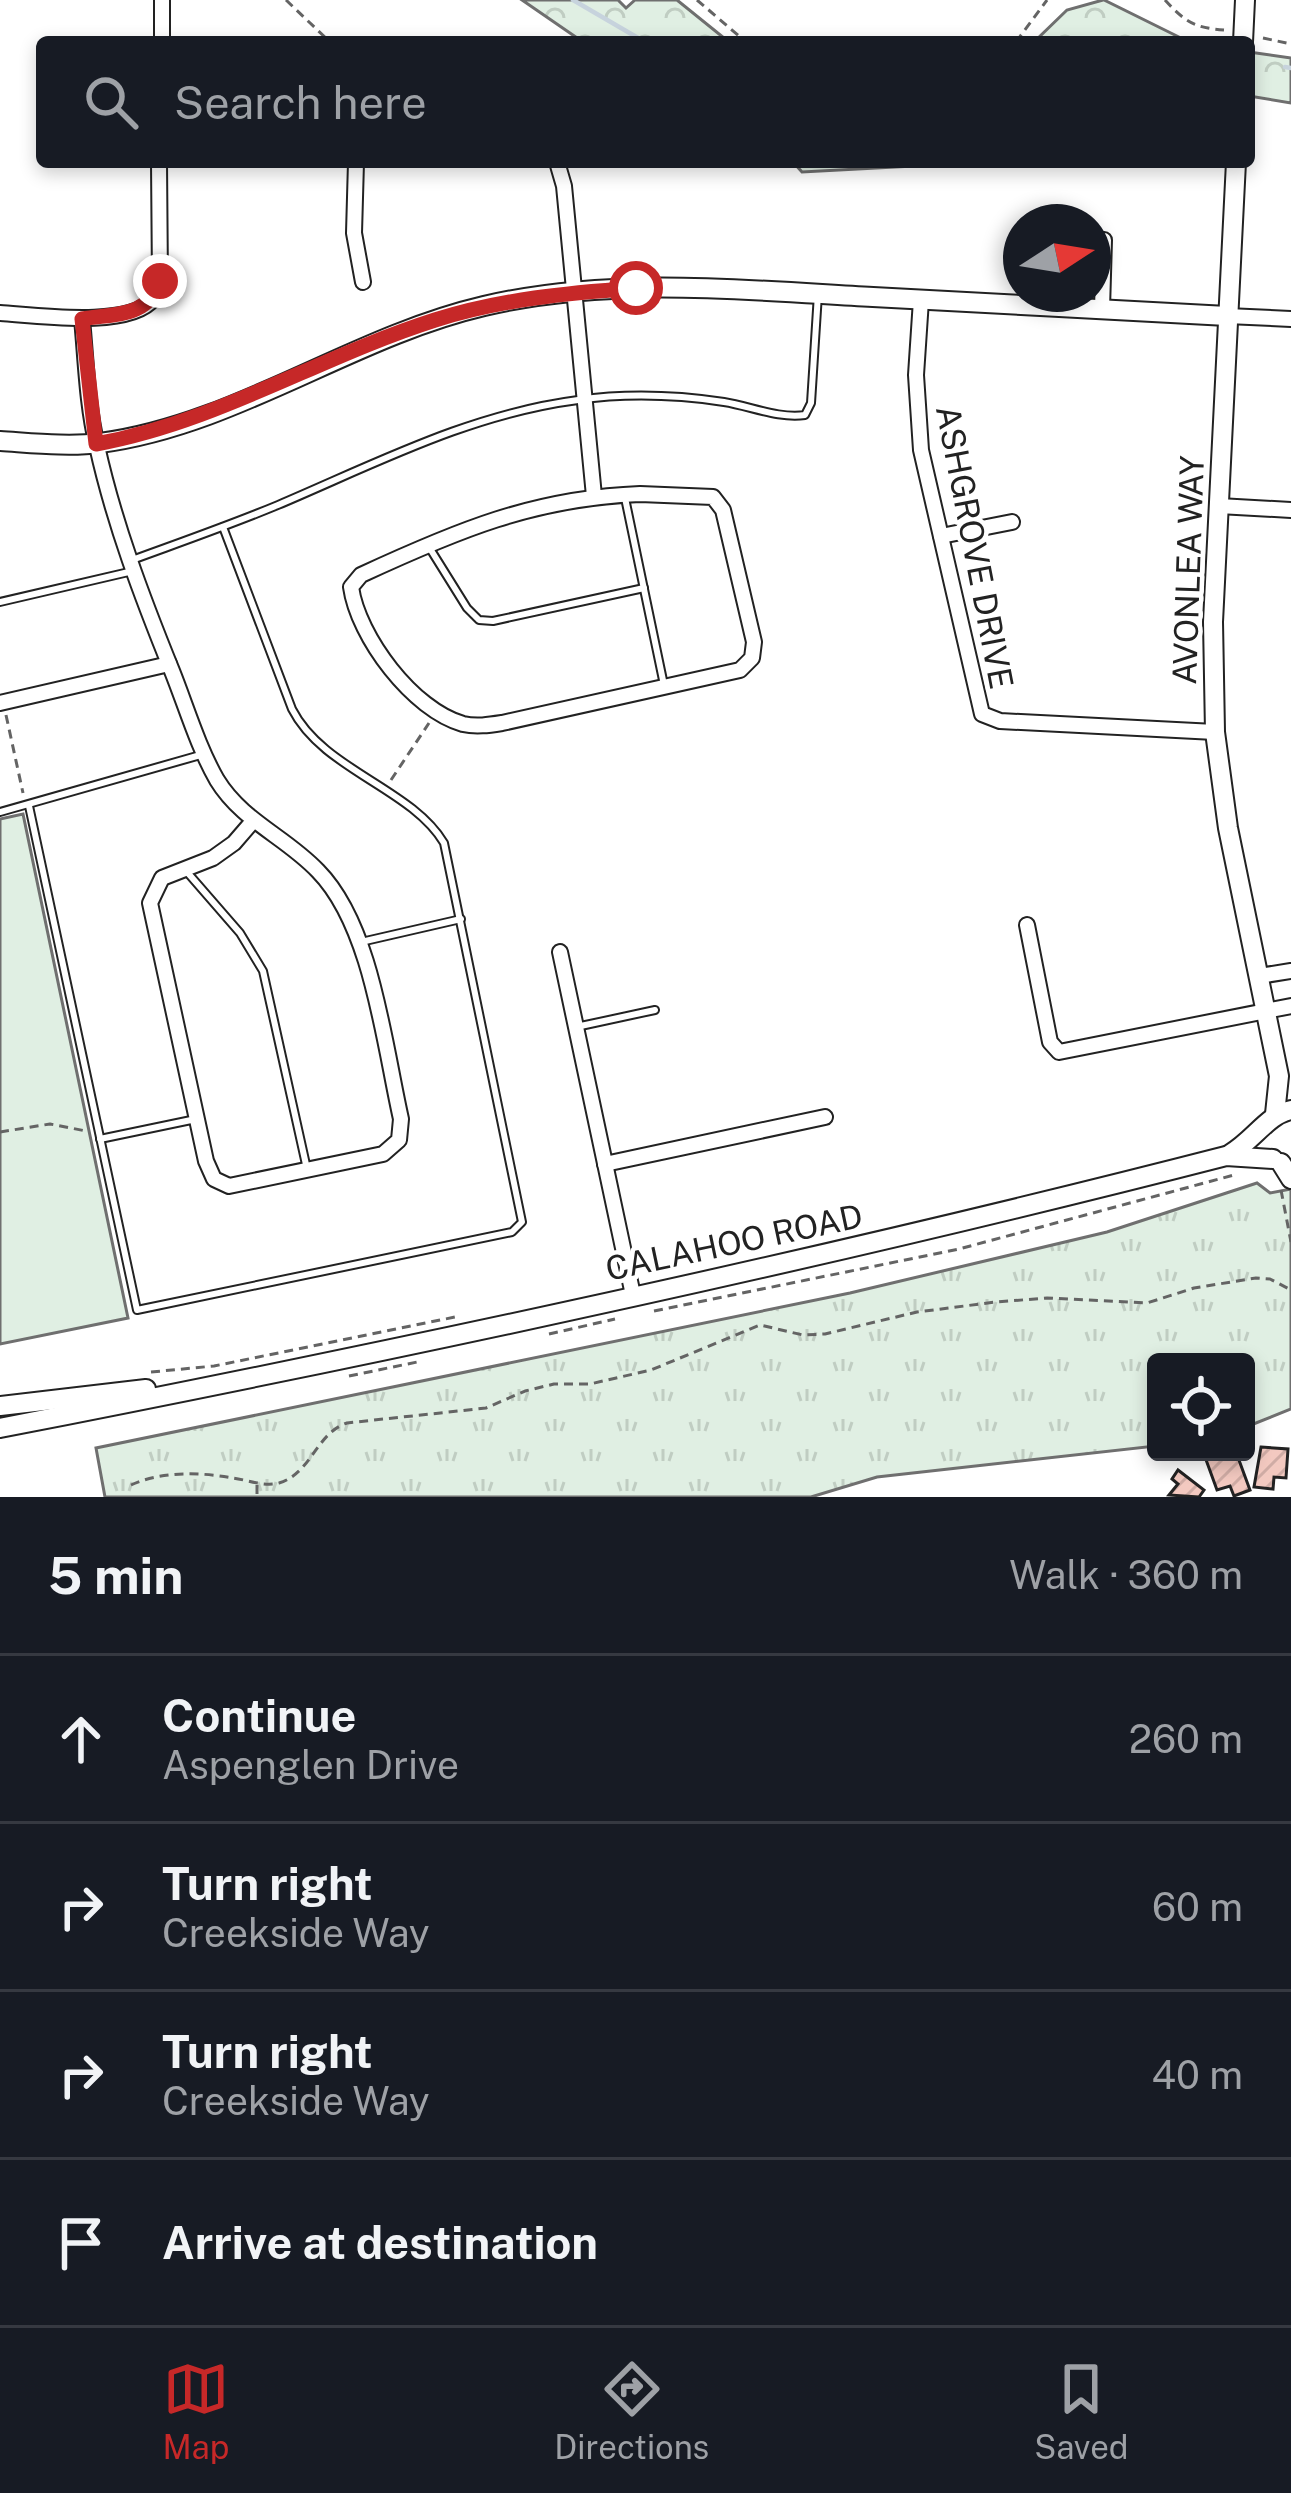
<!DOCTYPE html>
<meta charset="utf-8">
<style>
:root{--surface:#171b24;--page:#20242c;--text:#f1f3f6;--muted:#9ea1a6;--line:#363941;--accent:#c62828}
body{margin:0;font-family:"Public Sans",sans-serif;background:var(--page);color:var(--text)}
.controls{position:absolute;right:36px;bottom:36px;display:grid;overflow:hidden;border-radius:12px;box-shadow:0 6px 18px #0003}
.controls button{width:108px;height:108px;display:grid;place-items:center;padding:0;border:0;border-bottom:3px solid var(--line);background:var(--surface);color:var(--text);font:60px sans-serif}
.compass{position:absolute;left:1003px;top:204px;width:108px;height:108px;border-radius:50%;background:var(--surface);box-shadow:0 6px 18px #0003;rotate:78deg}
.stop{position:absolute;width:36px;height:36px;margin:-27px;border:9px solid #c62828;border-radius:50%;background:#fff}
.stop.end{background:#c62828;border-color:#fff;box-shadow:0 3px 12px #0008}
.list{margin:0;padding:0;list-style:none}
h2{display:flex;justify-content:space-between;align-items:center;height:156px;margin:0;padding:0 48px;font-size:51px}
h2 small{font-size:39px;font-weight:400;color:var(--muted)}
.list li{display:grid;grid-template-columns:78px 1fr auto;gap:36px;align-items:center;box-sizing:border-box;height:168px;padding:0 48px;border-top:3px solid var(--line)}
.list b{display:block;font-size:45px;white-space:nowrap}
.list p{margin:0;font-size:39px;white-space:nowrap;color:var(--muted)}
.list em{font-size:39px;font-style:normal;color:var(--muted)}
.icon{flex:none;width:66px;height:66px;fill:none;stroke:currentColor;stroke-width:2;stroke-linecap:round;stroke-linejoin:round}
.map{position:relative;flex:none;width:1291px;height:1497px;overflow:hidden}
.search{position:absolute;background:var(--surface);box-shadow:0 6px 18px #0003;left:36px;right:36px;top:36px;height:132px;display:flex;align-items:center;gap:30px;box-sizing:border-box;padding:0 42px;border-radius:12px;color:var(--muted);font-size:45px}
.sheet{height:828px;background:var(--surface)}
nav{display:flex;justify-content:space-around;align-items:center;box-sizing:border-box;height:168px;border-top:3px solid var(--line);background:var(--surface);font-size:33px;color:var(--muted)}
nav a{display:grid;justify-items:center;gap:6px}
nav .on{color:var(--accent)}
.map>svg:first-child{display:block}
.grass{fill:url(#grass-tufts);stroke:#6f6f6f;stroke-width:3}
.forest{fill:url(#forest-crowns);stroke:#6f6f6f;stroke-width:3}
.park{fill:#e0efe3;stroke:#6f6f6f;stroke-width:3}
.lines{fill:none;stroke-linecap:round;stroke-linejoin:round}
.stream{stroke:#c7d3dd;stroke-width:4.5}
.building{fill:url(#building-hatch);stroke:#222;stroke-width:3}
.lane-casing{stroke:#222;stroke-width:10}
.street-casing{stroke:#222;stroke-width:18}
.secondary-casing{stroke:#222;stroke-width:22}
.path{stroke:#646464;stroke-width:3;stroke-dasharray:9 6;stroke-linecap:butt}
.lane{stroke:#fff;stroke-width:6}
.street{stroke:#fff;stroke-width:14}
.secondary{stroke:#fff;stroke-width:18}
.route{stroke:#c62828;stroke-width:15}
.labels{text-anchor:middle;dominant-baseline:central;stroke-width:9;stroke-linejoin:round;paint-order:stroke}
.street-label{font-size:33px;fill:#222;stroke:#fff}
</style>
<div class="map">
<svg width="1291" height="1497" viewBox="0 0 1291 1497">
<defs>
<pattern id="grass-tufts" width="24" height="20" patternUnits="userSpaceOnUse" patternTransform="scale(3)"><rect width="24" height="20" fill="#e0efe3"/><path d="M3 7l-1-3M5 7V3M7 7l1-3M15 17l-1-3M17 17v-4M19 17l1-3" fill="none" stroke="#c0cdc2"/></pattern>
<pattern id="forest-crowns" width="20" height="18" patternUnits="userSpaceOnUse" patternTransform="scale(3)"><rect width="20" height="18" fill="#e0efe3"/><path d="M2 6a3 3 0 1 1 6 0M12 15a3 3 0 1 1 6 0" fill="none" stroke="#c0cdc2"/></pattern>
<pattern id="building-hatch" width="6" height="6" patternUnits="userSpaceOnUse" patternTransform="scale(3)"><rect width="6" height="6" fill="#f3c9c0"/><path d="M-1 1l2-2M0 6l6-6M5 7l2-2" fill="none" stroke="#d0aca5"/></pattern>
</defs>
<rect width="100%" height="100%" fill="#fff"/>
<path class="grass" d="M1257,1183L1270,1193L1291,1189V1409L1246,1427V1362H1156V1446L877,1477L811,1497H105L96,1448L850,1293L1107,1232Z"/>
<g class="forest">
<path d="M522,0H618L626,8L635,0H677L729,42H583Z"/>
<path d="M1103,0H1104L1189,42H1034L1067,10Z"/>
<path d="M1249,52L1291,58V103L1249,96Z"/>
<path d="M793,162H989L802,172Z"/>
</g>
<path class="park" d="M23,814L128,1318L0,1344V819Z"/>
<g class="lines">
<g class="stream">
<path d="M573,0L645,42"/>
<path d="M1285,67L1291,68"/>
</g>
</g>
<g class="building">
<path d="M1261,1447L1288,1449L1286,1478L1274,1477L1273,1489L1254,1487Z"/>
<path d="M1220,1452H1236L1250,1490L1234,1496L1230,1486L1217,1490L1205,1457Z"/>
<path d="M1178,1470L1204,1490L1199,1497L1169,1495L1178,1484L1172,1479Z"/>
</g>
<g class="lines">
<defs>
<g id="lane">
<path d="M625,498L664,685"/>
<path d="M429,547L467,608L479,620L493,621L644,588"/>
<path d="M132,560C181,542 230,525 278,505C377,463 470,414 578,400C626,393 677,395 724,402C750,406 779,419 805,415L811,403L818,294"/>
<path d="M0,602L133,571"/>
<path d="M29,806L137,1310L512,1232L522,1222L444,843C411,788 323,770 292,709L223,527"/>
<path d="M0,812L204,754"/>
<path d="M187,872L240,933L263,971L307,1169"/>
<path d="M361,942L461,919"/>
<path d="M576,1027L655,1010"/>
<path d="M100,1139L196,1119"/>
</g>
<g id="street">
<path d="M162,42V0"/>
<path d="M356,162L354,233L363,282"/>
<path d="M557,162L564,186L594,496"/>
<path d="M921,300L916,375L921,450L982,714L1000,721L1215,732"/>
<path d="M1102,309L1104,240"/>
<path d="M0,313C34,315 130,329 153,299C155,297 159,283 160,281L159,162"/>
<path d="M1227,316L1291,319"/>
<path d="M82,319C86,361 87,404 97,446C114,523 142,597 172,671C186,706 198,747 217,780C242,821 286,837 318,871C372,926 384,1044 401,1119L399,1140L383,1154L229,1186L214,1179L206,1161L150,903L162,878L213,858L234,843L253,821"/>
<path d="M640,494L713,497L723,510L754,642L752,658L740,670L502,723C489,725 476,727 463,724C413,710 358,637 351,587L361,575C456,531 534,498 640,494Z"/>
<path d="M1219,506L1291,510"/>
<path d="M941,536L1012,522"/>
<path d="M0,703L169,664"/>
<path d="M1027,925L1050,1042L1059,1052L1291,1006"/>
<path d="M560,952L633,1295"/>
<path d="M1259,976L1291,971"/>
<path d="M605,1164L825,1117"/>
</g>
<g id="secondary">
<path d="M1243,42L1245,0"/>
<path d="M1236,162L1213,622L1215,732L1228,828L1279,1076L1275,1114"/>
<path d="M0,441C32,443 68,447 100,443C236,425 351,337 484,306C611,276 745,290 873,297C991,304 1109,309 1227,316"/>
<path d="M1230,1154C1253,1141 1268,1114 1291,1110"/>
<path d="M1281,1163L1291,1179"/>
<path d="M0,1406L146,1389"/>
<path d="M0,1428C411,1348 821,1260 1226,1156L1273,1159"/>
</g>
</defs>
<use href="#lane" class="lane-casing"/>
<use href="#street" class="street-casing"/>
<use href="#secondary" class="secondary-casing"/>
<g class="path">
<path d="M286,0L330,42"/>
<path d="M697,0L746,42"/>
<path d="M1165,0C1185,22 1195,28 1224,30"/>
<path d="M1263,38L1291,44"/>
<path d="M1016,42L1047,0"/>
<path d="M6,715L23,793"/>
<path d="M391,780L429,723"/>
<path d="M0,1132L50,1124L86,1131"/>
<path d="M1281,1190L1291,1242"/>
<path d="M654,1311L959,1249L1234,1175"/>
<path d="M549,1334L615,1319"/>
<path d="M151,1372L214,1366L460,1316"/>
<path d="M349,1376L422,1361"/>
<path d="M131,1485C161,1471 200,1472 233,1478C248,1480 264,1487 279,1483C312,1473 316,1433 347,1423L486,1408L525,1391L554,1384H590L651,1370L760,1325L803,1335L825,1334L917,1312L996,1302L1047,1298L1147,1303L1194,1288L1256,1278L1270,1279L1291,1290"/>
<path d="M257,1485V1497"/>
</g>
<use href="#lane" class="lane"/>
<use href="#street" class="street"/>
<use href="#secondary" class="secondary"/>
</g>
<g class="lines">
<path class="route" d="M160,281C147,318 117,313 82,319L96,444C217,422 319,357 435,320C501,299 568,293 636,288"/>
</g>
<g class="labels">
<g class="street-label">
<text transform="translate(975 547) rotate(79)">ASHGROVE DRIVE</text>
<text transform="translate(1188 570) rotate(-88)">AVONLEA WAY</text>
<text transform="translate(734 1242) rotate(-12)">CALAHOO ROAD</text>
</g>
</g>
</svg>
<div class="controls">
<button><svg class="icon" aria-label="locate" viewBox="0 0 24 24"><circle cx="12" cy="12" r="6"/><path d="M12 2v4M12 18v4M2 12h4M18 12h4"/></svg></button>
</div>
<svg class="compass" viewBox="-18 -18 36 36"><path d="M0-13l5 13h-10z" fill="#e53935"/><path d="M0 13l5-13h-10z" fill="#9ea1a6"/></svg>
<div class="stop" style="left:636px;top:288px"></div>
<div class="stop end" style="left:160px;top:281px"></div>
<div class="search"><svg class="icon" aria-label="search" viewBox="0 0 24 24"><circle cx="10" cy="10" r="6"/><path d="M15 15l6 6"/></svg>Search here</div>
</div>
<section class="sheet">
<h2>5 min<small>Walk · 360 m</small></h2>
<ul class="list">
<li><svg class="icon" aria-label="ahead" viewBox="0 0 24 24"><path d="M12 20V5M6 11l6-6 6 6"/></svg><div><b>Continue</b><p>Aspenglen Drive</p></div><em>260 m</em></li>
<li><svg class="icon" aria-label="right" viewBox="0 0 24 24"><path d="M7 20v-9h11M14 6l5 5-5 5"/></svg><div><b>Turn right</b><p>Creekside Way</p></div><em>60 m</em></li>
<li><svg class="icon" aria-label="right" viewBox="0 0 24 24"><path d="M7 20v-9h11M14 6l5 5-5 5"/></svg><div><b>Turn right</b><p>Creekside Way</p></div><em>40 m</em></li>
<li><svg class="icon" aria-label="arrive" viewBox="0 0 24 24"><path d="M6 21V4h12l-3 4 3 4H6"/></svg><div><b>Arrive at destination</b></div></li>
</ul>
</section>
<nav>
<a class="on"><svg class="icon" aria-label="map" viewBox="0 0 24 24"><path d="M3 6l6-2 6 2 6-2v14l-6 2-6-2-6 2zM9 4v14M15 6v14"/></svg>Map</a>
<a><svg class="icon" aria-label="directions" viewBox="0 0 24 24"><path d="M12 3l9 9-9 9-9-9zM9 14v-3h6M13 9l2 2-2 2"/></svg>Directions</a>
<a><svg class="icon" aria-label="saved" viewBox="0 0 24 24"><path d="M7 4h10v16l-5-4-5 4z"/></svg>Saved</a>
</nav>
